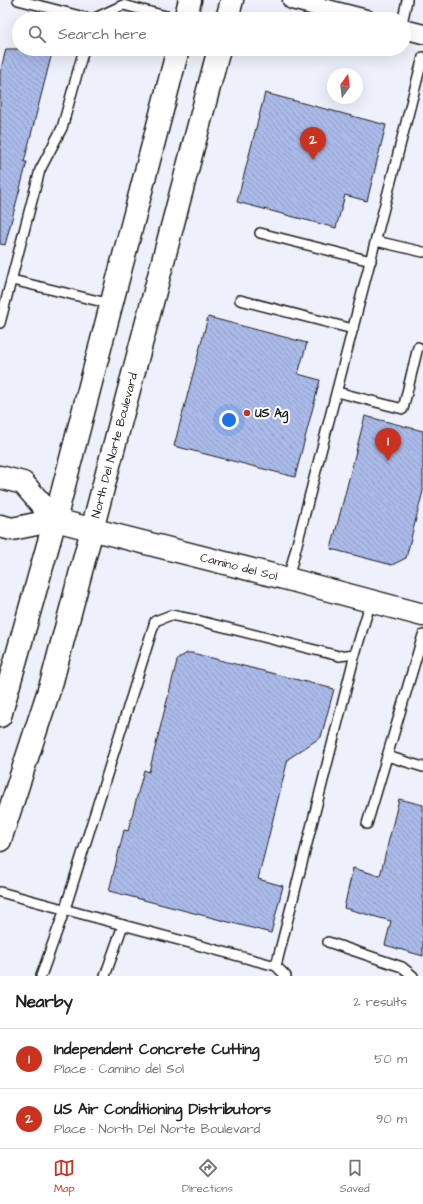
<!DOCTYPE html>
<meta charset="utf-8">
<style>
:root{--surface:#fff;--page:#f2f2f2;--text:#202124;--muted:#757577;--line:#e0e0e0;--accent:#c8321e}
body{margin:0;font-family:"Architects Daughter",sans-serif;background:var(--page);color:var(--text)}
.compass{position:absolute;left:327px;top:68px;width:36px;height:36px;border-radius:50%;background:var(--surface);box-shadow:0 4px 16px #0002;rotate:14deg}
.you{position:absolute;left:229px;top:420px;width:14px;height:14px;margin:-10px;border:3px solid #fff;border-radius:50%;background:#1a73e8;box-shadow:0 0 0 6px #1a73e833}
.badge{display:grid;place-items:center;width:26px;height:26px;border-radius:50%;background:var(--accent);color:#fff;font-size:13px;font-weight:700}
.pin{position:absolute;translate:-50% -33px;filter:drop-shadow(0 1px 2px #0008)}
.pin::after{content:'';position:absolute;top:21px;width:14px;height:12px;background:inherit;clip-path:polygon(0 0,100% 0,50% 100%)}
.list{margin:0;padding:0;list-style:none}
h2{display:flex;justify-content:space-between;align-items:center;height:52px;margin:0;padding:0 16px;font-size:17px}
h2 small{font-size:13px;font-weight:400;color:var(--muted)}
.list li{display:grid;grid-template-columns:26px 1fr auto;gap:12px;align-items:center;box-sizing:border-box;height:60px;padding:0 16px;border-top:1px solid var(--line)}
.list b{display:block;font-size:15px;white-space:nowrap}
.list p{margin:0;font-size:13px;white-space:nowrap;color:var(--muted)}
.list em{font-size:13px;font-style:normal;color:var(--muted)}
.icon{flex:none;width:22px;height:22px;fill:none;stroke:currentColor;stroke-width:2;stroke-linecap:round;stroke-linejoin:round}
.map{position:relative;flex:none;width:423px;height:976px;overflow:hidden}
.search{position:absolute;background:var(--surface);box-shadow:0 4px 16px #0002;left:12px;right:12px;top:12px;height:44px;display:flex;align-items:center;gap:10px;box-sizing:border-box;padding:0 14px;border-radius:22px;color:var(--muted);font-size:15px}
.sheet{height:172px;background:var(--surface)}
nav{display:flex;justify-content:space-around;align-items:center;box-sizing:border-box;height:56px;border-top:1px solid var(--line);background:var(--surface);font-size:11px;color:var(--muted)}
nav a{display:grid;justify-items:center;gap:2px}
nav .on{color:var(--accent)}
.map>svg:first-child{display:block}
.building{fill:url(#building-back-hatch);stroke:#1c1c1c}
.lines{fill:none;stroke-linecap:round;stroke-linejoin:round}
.service-casing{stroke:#1c1c1c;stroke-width:12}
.minor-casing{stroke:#1c1c1c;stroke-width:21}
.tertiary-casing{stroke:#1c1c1c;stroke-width:25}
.service{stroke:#fff;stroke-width:9}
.minor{stroke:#fff;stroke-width:18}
.tertiary{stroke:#fff;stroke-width:22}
.poi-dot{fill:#c8321e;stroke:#fff;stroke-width:1.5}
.labels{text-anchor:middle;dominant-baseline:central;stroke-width:4;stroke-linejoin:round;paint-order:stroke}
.poi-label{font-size:12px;font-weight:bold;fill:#1c1c1c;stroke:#fff;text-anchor:start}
.street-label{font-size:12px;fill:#1c1c1c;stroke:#fff}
</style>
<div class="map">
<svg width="423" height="976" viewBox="0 0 423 976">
<defs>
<pattern id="building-back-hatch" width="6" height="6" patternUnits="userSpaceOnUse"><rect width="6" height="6" fill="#aabae9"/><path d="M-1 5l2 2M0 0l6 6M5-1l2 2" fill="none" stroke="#929fc7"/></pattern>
</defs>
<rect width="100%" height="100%" fill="#eef1fb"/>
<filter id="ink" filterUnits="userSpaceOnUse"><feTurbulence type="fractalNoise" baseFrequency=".025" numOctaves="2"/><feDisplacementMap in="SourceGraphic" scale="8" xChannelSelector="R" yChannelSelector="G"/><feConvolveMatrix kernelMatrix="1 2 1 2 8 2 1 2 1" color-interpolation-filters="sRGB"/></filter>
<g filter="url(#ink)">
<g class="building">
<path d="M6,49H53L24,162H27L5,245L0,244V73Z"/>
<path d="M265,93L386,125L367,201L345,195L336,228L237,202Z"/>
<path d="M208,317L307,343L298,374L320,380L295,477L174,446Z"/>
<path d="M365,416L423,431V491L406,558L392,565L331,549Z"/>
<path d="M187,653H192L334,689L321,737L288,759L258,879L283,886L271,933L109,891L124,830L128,831L144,770L149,772L177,661L179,658Z"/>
<path d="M399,799L423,805V956L385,945L391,921L344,908L353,868L380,876Z"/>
</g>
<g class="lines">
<defs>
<g id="service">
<path d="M18,0L92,19"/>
<path d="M93,19L123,5L178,19"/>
<path d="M403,19L407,0"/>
<path d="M260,233L371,261"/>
<path d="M376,241L423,252"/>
<path d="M12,280L111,304"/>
<path d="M240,300L353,329"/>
<path d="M0,323L40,170L62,128L84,49"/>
<path d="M337,392L403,409L418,347"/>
<path d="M288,579L423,57"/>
<path d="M387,756L423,767"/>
<path d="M367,824L423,635"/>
<path d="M0,892L276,966L286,976"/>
<path d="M328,942L402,967L413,976"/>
<path d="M276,966L355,654"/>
<path d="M41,976L65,909L155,621L171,615L196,620L339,656L355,654L371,601"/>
<path d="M105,976L123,925"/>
</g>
<g id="minor">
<path d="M292,0L366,19"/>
<path d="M404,29L423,34"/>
</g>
<g id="tertiary">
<path d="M185,19L190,0"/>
<path d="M227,19L232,0"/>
<path d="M0,477L23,483L55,520"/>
<path id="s1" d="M0,526L12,529L55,520L288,579L423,615"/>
<path d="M0,716L55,520L178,49"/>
<path id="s2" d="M0,840L52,681L219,49"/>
</g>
</defs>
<use href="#service" class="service-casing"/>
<use href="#minor" class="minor-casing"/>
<use href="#tertiary" class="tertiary-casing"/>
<use href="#service" class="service"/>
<use href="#minor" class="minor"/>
<use href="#tertiary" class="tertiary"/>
</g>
</g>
<circle class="poi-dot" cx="247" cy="413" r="4"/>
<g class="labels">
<g class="poi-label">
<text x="255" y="413">US Ag</text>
</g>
<g class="street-label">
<text stroke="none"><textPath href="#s2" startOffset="411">North Del Norte Boulevard</textPath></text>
<text stroke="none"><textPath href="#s1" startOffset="246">Camino del Sol</textPath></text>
</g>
</g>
</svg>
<svg class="compass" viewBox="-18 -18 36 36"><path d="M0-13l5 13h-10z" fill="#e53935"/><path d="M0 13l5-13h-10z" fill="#757577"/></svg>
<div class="you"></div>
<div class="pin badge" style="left:388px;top:461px">1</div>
<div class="pin badge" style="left:313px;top:160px">2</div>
<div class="search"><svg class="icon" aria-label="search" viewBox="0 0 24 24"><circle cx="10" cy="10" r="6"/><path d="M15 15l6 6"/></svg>Search here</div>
</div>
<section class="sheet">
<h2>Nearby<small>2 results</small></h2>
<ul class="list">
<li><span class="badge">1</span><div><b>Independent Concrete Cutting</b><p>Place · Camino del Sol</p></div><em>50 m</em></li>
<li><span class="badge">2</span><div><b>US Air Conditioning Distributors</b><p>Place · North Del Norte Boulevard</p></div><em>90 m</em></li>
</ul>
</section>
<nav>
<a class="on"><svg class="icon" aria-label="map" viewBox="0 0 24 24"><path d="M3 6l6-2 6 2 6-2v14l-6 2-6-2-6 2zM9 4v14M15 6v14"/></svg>Map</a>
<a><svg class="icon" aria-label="directions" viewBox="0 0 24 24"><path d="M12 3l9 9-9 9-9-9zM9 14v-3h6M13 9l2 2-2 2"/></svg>Directions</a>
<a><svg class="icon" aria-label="saved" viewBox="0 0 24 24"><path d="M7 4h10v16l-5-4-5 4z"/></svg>Saved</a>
</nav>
